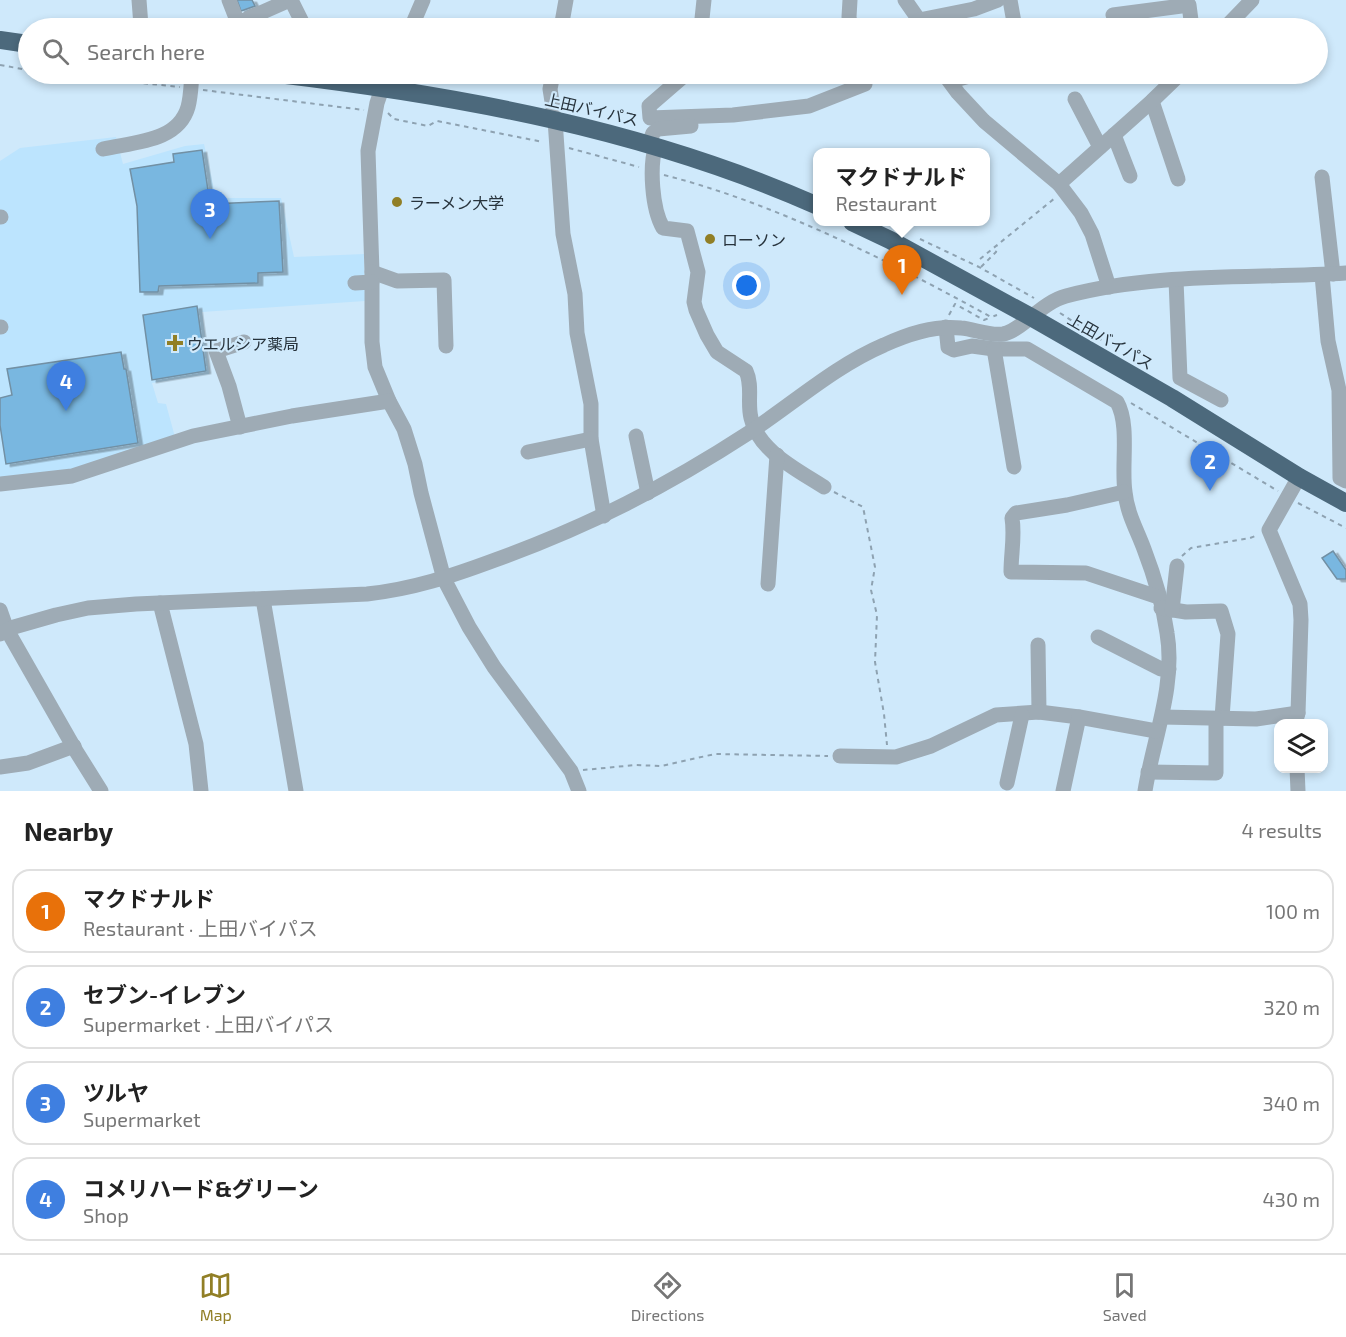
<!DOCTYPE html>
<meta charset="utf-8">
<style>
:root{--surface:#fff;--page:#f2f2f2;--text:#222;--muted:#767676;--line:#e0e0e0;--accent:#917f26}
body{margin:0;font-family:"Exo 2","Noto Sans JP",sans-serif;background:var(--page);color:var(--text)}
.controls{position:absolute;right:18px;bottom:18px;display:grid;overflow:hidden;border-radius:12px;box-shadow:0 3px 9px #0003}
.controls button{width:54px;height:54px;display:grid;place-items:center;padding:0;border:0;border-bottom:2px solid var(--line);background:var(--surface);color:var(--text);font:30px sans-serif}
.you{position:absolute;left:747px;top:286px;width:21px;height:21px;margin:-15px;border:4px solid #fff;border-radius:50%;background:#1a73e8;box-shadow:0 0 0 9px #1a73e833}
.badge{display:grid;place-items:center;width:39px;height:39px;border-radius:50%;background:var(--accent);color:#fff;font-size:20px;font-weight:700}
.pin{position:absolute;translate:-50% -50px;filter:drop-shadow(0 2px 3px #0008)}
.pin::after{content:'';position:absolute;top:32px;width:21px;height:18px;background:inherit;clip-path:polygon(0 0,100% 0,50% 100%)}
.popup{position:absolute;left:813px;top:148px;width:177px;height:78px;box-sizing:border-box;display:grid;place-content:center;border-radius:12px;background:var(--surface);filter:drop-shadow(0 2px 4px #0005);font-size:20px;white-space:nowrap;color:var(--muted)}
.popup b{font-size:22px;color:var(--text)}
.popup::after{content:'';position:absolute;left:50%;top:100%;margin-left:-12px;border:12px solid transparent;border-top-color:var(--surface)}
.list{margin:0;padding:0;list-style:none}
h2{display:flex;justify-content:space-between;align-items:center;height:78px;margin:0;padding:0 24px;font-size:26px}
h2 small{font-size:20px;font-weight:400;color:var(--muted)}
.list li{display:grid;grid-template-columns:39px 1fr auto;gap:18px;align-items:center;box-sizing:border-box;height:84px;margin:0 12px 12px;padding:0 12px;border:2px solid var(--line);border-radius:18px}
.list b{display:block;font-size:22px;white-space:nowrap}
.list p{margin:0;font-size:20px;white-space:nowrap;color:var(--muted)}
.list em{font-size:20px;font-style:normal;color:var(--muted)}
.icon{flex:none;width:33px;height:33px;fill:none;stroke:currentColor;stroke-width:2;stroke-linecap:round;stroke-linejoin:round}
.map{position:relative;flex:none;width:1346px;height:791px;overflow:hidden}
.search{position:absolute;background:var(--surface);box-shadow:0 3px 9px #0003;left:18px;right:18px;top:18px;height:66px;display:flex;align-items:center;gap:15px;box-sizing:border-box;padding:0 21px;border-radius:33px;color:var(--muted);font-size:22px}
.sheet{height:462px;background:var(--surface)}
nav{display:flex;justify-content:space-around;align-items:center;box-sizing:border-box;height:84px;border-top:2px solid var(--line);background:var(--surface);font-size:16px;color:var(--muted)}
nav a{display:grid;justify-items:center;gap:3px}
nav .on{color:var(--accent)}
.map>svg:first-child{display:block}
.built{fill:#bce4fe}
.building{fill:#79b7e0;stroke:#7290a4;stroke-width:1.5;filter:url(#shadow)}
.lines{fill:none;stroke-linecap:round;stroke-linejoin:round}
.path{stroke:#8ea2b1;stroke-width:2;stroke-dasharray:4.5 4.5;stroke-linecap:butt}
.minor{stroke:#9eabb5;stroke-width:15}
.highway{stroke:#4c697c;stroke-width:18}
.poi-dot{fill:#917f26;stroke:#cfe9fb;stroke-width:2}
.labels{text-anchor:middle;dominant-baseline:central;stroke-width:4.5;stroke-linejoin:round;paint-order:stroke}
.street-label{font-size:16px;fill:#27333c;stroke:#cfe9fb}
.poi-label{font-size:16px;fill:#27333c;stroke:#cfe9fb;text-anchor:start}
</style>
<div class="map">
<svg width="1346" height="791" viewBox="0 0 1346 791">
<defs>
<filter id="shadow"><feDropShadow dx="4.5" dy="2.5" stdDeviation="0" flood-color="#0004"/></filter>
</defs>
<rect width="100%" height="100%" fill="#cfe9fb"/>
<path class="built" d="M116,137L123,164L185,146L204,144L216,198H281L294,257L364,254L365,301L202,312L209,374L152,383L158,403L166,404L175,437L75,471L0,480V161L20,148Z"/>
<g class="building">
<path d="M237,0H252L255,6L241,11Z"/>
<path d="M202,150L210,204L279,201L283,272L258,273V283L159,286L158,292H140L137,206L130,169L174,162L173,154Z"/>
<path d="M197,306L206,371L152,380L143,315Z"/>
<path d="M121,352L124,369H126L138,443L6,464L0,425V398L12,395L7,369Z"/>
<path d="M1333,551L1346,570V579H1337L1322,558Z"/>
</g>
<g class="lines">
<g class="path">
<path d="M0,65L28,70"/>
<path d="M54,74L180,87"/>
<path d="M203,90L364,110"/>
<path d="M388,113L394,119L428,126L437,121L543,142"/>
<path d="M569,148L639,167"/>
<path d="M664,175C775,203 891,262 991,317L997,315"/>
<path d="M920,239L979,267L1034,298"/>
<path d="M980,259L1055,198"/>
<path d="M981,267L996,252L997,246"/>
<path d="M1060,313L1103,341"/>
<path d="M949,315L955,304L984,320L989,318"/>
<path d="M1131,403L1278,491"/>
<path d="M834,492L863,507L875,567L871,590L877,615L875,662L884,714L887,745"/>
<path d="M1298,503L1346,528"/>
<path d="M1182,556L1191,548L1250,538L1258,535"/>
<path d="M583,770L636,765L661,766L715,754L828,756"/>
</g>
<g class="minor">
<path d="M139,0L141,26L145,28"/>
<path d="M229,0L238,23L290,0"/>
<path d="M291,0L305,28"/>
<path d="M850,0L849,17L851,28"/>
<path d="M905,0L919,20L922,28"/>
<path d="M1010,0L1015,28"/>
<path d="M1113,15L1189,5L1192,28"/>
<path d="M919,20L974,9L998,0"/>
<path d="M411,28L423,0"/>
<path d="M561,28L566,0"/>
<path d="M701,28L704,0"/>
<path d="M1225,28L1252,0"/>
<path d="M387,74L377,103L368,151L372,272V342L375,367L389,401L404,429L415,464L421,493L444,579L469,627L494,667L571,771L579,791"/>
<path d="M553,74L550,89L555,120L563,234L575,294L577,333L591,404V439L604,516"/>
<path d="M686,74L649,106L650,118L733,115L809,106L865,84L863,74"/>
<path d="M944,74L958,93L984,121L1059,184L1081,213L1092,234L1109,287"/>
<path d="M951,81L977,74"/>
<path d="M1075,99L1100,147"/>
<path d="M1152,101L1178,179"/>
<path d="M1114,135L1130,176"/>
<path d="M649,143L653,133L658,129L691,126"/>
<path d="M656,145C649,166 652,209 663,228L687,231L698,272L694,302L696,310L707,335L717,352L746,371C753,386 747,402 751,418C758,451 798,470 824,487"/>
<path d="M103,149C134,142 178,142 188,107C191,96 191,84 192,74"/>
<path d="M1322,177L1333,274"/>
<path d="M1059,184L1152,101L1180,74"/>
<path d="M0,217H1"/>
<path d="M372,272L397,281L444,280L446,346"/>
<path d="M1322,275L1328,341L1339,390L1340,478L1346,481"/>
<path d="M1176,280L1180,378L1221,400"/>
<path d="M355,283L372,282"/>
<path d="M0,327H1"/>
<path d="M946,327L948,347L954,350L972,346L994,349H1027L1117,402C1130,425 1121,466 1125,492C1127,513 1137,530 1144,549C1154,575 1163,605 1167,633C1176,685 1153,740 1145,791"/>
<path d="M994,349L1014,467"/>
<path d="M240,427L229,386L216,351L244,342"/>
<path d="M636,436L648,493"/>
<path d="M528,452L591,439"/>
<path d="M0,484L72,476L193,436L292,416L389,401"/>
<path d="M1124,492L1067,505L1016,513L1012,518C1015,536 1011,553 1011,572L1086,573L1158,597"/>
<path d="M768,584L777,455"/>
<path d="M263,599L296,791"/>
<path d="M160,603L196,744L201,791"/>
<path d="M1161,608L1186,612L1221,611L1228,634L1222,718"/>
<path d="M0,610L7,630L76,751L101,791"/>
<path d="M1172,610L1177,566"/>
<path d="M0,634L14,627L56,615L88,608L136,604L367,594C413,589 452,576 495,560C589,526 667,486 750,432C794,403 835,366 884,345C908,334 934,325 961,328C974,329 989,336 1003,334C1021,331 1042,302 1066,296C1156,272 1254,279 1346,273"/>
<path d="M1098,637L1161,669H1169"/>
<path d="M1038,645L1039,712"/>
<path d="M1162,717L1256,719L1298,713"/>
<path d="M1295,724L1298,713L1301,620L1300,604L1269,530L1299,477"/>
<path d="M840,756L896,757L931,746L996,715L1039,712L1079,717L1156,731"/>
<path d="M0,767L28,763L74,746"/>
<path d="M1297,768L1298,791"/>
<path d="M1148,772L1216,773V719"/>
<path d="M1007,783L1022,715"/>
<path d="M1063,791L1079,717"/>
</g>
<g class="highway">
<path d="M0,40L28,44"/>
<path d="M278,74C462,96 647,130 818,206"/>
<path d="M852,222L890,240L1031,317L1172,398L1299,477L1346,503"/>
</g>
</g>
<g class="poi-dot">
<circle cx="397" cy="202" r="6"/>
<circle cx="710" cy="239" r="6"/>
<path d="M172 334h6v6h6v6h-6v6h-6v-6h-6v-6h6z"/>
</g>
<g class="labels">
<g class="street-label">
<text transform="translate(592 109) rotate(13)">上田バイパス</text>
<text transform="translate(1111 341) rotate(30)">上田バイパス</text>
</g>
<g class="poi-label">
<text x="409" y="202">ラーメン大学</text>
<text x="722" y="239">ローソン</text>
<text x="187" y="343">ウエルシア薬局</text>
</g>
</g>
</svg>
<div class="controls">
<button><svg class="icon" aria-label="layers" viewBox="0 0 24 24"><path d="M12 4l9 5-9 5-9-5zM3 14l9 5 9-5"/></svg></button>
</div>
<div class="you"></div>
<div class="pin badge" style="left:902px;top:295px;background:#e8710a">1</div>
<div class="popup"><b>マクドナルド</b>Restaurant</div>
<div class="pin badge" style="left:1210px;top:491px;background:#3f7fe0">2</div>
<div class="pin badge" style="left:210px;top:239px;background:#3f7fe0">3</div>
<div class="pin badge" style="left:66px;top:411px;background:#3f7fe0">4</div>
<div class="search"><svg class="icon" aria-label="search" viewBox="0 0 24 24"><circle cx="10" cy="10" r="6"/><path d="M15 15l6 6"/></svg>Search here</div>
</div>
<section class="sheet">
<h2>Nearby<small>4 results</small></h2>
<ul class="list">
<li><span class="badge" style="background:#e8710a">1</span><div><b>マクドナルド</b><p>Restaurant · 上田バイパス</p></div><em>100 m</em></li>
<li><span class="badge" style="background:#3f7fe0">2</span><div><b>セブン-イレブン</b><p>Supermarket · 上田バイパス</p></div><em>320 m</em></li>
<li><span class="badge" style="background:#3f7fe0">3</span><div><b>ツルヤ</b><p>Supermarket</p></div><em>340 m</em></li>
<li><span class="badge" style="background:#3f7fe0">4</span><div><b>コメリハード&amp;グリーン</b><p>Shop</p></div><em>430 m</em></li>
</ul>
</section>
<nav>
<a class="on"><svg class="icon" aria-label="map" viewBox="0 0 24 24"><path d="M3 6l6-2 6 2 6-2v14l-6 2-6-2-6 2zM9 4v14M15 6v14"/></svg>Map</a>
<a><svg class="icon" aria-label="directions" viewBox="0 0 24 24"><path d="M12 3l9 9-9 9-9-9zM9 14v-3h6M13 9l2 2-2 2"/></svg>Directions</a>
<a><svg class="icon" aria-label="saved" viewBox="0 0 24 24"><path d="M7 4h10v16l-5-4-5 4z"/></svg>Saved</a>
</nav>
